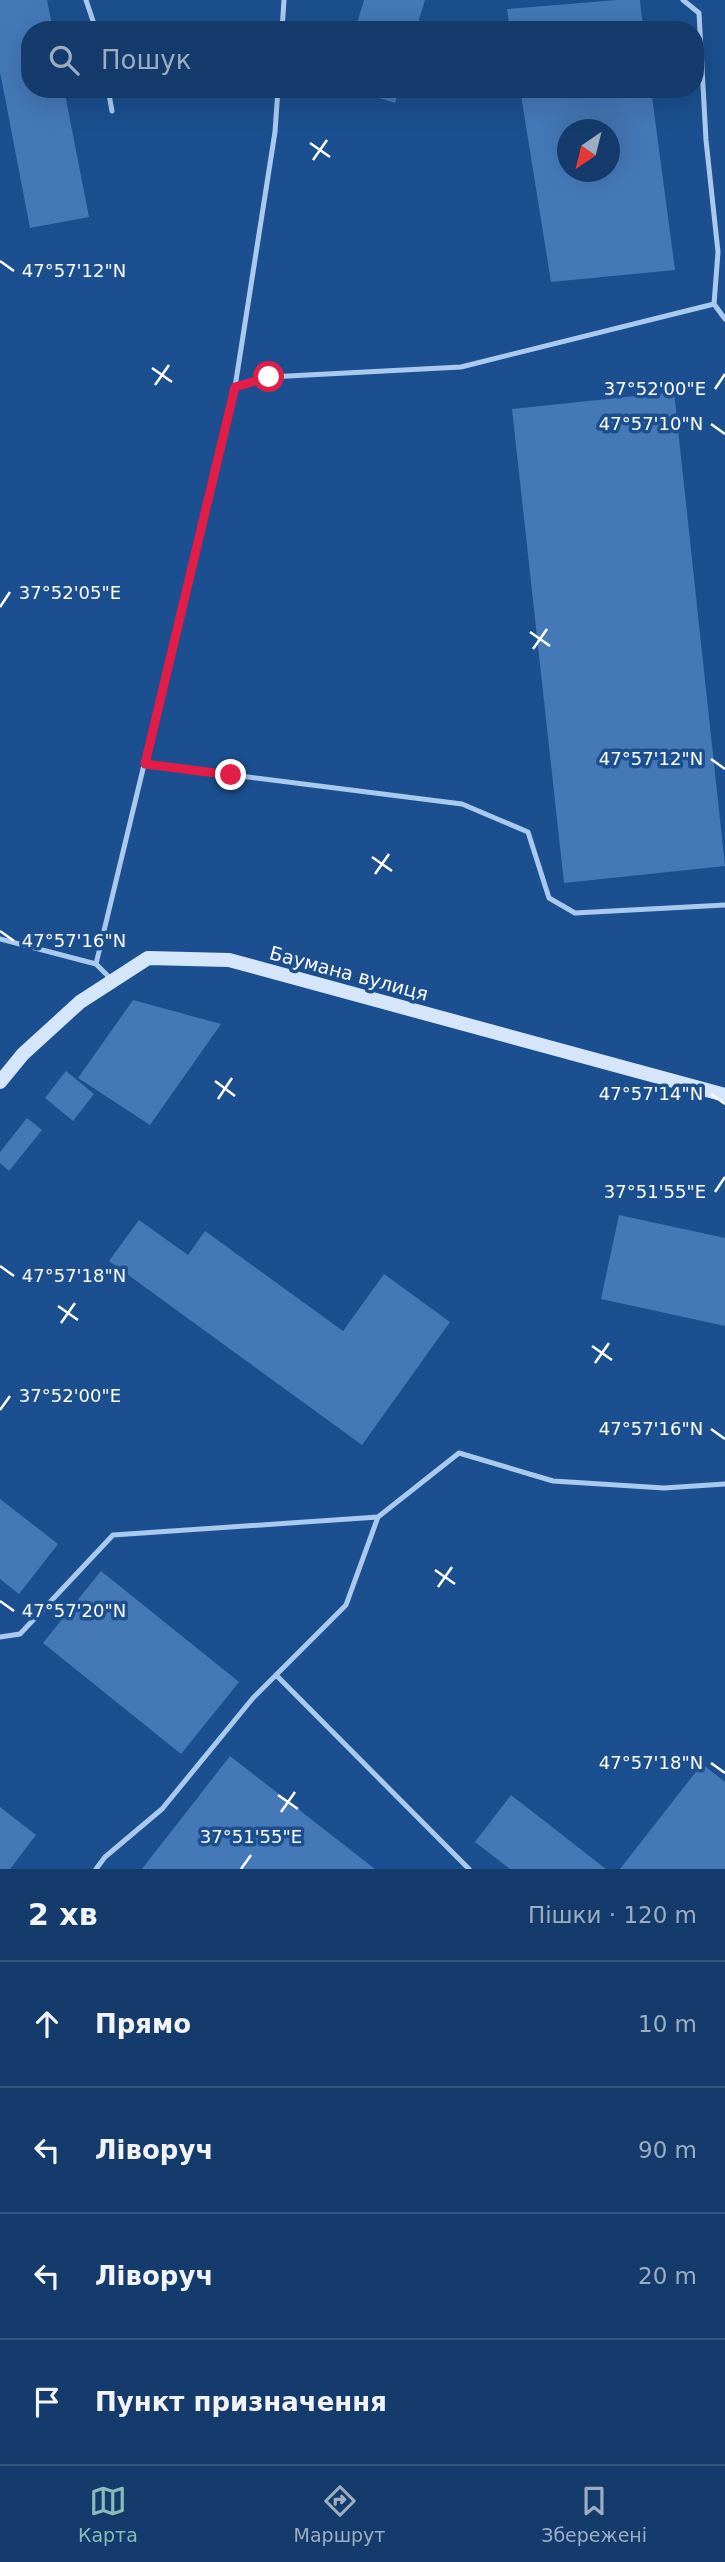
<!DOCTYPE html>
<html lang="uk">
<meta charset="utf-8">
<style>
:root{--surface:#143b6b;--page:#1d4271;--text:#f1f3f6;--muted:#9dadc1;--line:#33557e;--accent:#8bbbb9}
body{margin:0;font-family:"DejaVu Sans",sans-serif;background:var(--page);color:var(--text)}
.compass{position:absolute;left:557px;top:119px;width:63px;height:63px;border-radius:50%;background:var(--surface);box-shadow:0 7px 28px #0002;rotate:215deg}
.stop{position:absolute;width:21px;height:21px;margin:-16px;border:5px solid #e11d48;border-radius:50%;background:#fff}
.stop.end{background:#e11d48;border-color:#fff;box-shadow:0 2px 7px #0008}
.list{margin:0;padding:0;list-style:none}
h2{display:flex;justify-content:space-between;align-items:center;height:91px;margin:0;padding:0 28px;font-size:30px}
h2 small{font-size:23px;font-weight:400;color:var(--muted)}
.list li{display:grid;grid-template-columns:46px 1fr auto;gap:21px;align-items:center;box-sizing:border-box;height:126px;padding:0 28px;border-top:2px solid var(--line)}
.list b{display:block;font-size:26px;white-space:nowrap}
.list em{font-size:23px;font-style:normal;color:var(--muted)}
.icon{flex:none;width:38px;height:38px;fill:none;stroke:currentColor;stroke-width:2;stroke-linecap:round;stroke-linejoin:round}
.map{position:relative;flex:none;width:725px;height:1869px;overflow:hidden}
.search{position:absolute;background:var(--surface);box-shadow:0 7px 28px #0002;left:21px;right:21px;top:21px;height:77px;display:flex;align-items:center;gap:18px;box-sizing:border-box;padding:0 24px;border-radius:28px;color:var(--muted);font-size:26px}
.sheet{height:595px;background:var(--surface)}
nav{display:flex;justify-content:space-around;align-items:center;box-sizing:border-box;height:98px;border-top:2px solid var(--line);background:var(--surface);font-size:19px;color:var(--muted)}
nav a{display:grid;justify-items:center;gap:4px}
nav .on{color:var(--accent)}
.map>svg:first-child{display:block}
.building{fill:#4478b7;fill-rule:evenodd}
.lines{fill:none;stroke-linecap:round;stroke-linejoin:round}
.lane{stroke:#a9c9ee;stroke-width:5}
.secondary{stroke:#d6e6fa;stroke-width:14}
.route{stroke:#e11d48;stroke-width:9}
.ticks{fill:none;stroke:#fff;stroke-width:2.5}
.labels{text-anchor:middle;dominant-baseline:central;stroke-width:7;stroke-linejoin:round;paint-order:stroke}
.street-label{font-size:19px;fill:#fff;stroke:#1b4f8f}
.ticks-label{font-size:18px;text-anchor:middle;fill:#fff;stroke:#1b4f8f;stroke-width:7;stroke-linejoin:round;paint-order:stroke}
</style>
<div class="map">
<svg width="725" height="1869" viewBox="0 0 725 1869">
<rect width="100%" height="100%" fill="#1b4f8f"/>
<g class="building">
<path d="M0,0H47L53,30H30V89H64L89,217L30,228L0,72Z"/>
<path d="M364,0H425L416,30H355Z"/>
<path d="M617,0H640L643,30H510L507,9Z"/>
<path d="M350,89H399L395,103Z"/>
<path d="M520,89H651L675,270L551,282ZM568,130H610V172H568Z"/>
<path d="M674,392L725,866L564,883L512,409Z"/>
<path d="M133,1000L221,1024L150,1125L78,1078Z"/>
<path d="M66,1071L94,1094L73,1121L45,1098Z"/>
<path d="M27,1118L42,1130L9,1171L0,1163V1152Z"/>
<path d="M619,1215L725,1238V1326L601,1299Z"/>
<path d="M139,1220L188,1255L205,1231L343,1331L384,1274L450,1322L362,1445L109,1261Z"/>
<path d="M0,1499L58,1544L19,1594L0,1579Z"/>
<path d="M101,1571L239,1682L181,1754L43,1643Z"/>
<path d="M230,1756L375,1869H142Z"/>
<path d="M702,1764L725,1782V1869H620Z"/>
<path d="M511,1795L606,1869H510L475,1842Z"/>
<path d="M0,1807L36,1835L10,1869H0Z"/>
</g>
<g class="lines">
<g class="lane">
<path d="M86,0L96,30"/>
<path d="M282,30L284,0"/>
<path d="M108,89L112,111"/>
<path d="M714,304L725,319"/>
<path d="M235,387L269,377L461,367L714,304L718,252L706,140L699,13L683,0"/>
<path d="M145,764L462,804L528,832L549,898L575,913L725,905"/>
<path d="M0,939L96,964L111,979"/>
<path d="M96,964L235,387L275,132L278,89"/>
<path d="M0,1637L20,1634L113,1535L378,1517L459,1453L553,1481L664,1488L725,1484"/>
<path d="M276,1675L469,1869"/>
<path d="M96,1869L105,1857L162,1809L253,1698L346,1605L378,1517"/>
</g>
<path class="secondary" d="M0,1082L23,1054L80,1002L148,958L229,960L725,1095"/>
</g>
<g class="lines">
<path class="route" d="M231,775L145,764L235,387L269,377"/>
</g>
<path class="ticks" d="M310,143L330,157M313,160L327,140M0,261L14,271M152,368L172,382M155,385L169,365M715,389L725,374M711,424L725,434M0,607L10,592M530,632L550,646M533,649L547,629M711,759L725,769M372,857L392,871M375,874L389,854M0,931L14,941M215,1081L235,1096M711,1094L725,1104M218,1099L232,1078M715,1192L725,1177M0,1266L14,1276M58,1306L78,1320M61,1323L75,1303M592,1346L612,1360M595,1363L609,1343M0,1410L10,1396M711,1429L725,1439M435,1570L455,1584M438,1587L452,1567M0,1601L14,1611M711,1763L725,1773M278,1795L298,1809M281,1812L295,1792M241,1869L251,1855"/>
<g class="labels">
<g class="street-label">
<text transform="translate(349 973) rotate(15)">Баумана вулиця</text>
</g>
</g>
<g class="ticks-label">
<text x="74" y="277">47°57'12"N</text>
<text x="655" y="395">37°52'00"E</text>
<text x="651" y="430">47°57'10"N</text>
<text x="70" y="599">37°52'05"E</text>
<text x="651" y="765">47°57'12"N</text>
<text x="74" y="947">47°57'16"N</text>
<text x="651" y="1100">47°57'14"N</text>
<text x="655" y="1198">37°51'55"E</text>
<text x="74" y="1282">47°57'18"N</text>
<text x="70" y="1402">37°52'00"E</text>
<text x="651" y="1435">47°57'16"N</text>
<text x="74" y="1617">47°57'20"N</text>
<text x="651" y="1769">47°57'18"N</text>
<text x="251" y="1843">37°51'55"E</text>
</g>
</svg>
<svg class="compass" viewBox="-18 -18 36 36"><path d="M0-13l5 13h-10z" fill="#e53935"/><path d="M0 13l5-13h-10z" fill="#9dadc1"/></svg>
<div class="stop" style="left:269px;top:377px"></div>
<div class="stop end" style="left:231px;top:775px"></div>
<div class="search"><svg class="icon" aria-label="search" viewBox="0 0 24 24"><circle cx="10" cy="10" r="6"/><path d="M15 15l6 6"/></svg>Пошук</div>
</div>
<section class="sheet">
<h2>2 хв<small>Пішки · 120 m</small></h2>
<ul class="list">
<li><svg class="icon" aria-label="ahead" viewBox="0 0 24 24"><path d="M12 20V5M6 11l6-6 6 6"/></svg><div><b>Прямо</b></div><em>10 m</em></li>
<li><svg class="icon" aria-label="left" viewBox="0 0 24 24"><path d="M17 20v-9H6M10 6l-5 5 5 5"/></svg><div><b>Ліворуч</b></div><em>90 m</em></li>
<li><svg class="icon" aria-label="left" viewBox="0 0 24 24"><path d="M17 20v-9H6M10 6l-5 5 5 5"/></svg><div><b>Ліворуч</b></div><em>20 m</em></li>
<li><svg class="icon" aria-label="arrive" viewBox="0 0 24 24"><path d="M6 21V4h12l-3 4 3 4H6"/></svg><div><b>Пункт призначення</b></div></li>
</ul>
</section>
<nav>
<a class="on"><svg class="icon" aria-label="map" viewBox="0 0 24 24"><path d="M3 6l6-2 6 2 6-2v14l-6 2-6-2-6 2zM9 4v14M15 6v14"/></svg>Карта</a>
<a><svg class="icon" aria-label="directions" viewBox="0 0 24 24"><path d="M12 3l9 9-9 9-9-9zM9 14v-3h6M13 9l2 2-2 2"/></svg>Маршрут</a>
<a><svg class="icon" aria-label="saved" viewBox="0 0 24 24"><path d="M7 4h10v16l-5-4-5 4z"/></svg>Збережені</a>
</nav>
